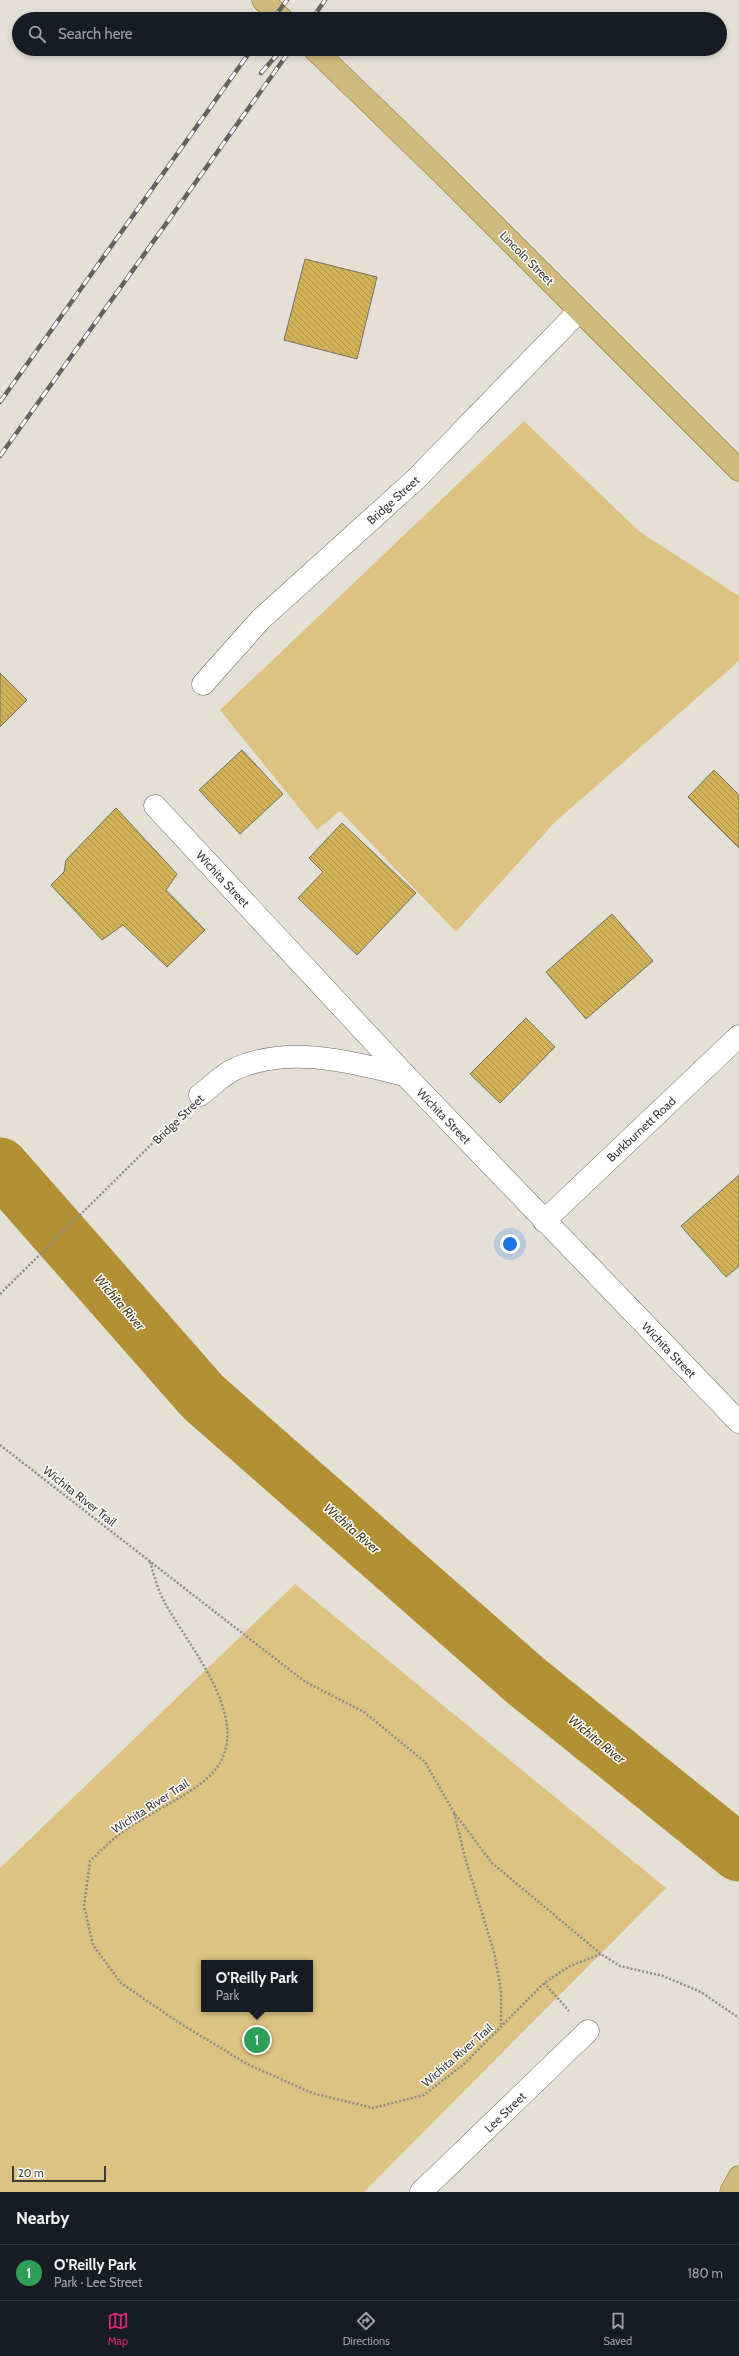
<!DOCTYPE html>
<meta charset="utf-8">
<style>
:root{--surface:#171b24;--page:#242831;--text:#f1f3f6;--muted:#9ea1a6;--line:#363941;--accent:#db2777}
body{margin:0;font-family:Cabin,sans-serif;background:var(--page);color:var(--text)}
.scale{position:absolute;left:12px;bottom:10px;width:94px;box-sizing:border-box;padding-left:4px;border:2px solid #3d3c38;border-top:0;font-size:11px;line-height:14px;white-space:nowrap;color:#3d3c38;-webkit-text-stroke:3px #fff;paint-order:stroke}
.you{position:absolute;left:510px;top:1244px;width:14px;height:14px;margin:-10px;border:3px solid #fff;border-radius:50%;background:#1a73e8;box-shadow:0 0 0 6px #1a73e833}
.badge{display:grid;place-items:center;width:26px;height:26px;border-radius:50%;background:var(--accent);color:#fff;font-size:13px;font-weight:700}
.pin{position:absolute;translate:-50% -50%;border:2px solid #fff;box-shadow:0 1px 4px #0006}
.popup{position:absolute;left:201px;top:1960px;width:112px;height:52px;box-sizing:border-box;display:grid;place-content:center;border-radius:0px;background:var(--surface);filter:drop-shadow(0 1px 3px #0005);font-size:13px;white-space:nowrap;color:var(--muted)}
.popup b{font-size:15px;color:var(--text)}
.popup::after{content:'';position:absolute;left:50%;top:100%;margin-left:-8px;border:8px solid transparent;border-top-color:var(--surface)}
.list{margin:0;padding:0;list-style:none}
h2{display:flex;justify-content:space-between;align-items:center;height:52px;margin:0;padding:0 16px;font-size:17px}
h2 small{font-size:13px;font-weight:400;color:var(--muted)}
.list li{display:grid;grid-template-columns:26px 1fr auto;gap:12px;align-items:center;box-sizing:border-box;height:56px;padding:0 16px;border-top:1px solid var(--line)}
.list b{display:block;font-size:15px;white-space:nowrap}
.list p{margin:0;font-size:13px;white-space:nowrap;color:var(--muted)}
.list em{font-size:13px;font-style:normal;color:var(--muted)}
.icon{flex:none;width:22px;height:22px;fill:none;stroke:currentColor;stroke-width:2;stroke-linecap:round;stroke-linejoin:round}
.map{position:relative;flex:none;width:739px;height:2192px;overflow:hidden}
.search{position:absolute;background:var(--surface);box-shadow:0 2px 6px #0003;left:12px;right:12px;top:12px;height:44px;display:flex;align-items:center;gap:10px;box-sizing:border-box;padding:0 14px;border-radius:22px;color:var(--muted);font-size:15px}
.sheet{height:108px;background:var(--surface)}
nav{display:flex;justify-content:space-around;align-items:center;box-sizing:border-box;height:56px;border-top:1px solid var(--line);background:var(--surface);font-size:11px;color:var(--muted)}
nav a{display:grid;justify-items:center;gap:2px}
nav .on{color:var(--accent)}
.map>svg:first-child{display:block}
.park{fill:#dcc381;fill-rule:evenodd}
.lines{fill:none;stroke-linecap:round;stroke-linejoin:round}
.river{stroke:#b19133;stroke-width:57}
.building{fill:url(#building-back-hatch);stroke:#757269}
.minor-casing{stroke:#6c6960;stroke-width:23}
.major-casing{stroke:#87712f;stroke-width:23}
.path{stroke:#8f8c85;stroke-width:2.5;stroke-dasharray:2 2;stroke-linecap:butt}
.minor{stroke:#fff;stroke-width:22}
.major{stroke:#cfbb7f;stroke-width:22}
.rail-casing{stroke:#65635e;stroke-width:4.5}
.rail{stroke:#fff;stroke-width:3;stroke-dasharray:9;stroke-linecap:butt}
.labels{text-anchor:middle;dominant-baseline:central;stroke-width:3;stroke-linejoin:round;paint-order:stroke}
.street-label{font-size:12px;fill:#3d3c38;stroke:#fff}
.water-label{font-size:13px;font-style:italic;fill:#453810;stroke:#fff}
</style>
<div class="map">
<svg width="739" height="2192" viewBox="0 0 739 2192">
<defs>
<pattern id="building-back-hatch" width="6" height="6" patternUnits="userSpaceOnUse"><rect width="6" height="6" fill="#d2b257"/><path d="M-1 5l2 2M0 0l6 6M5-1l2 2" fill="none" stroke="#ac9249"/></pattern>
</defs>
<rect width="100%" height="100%" fill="#e4e0d6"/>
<g class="park">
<path d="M524,421L640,532L739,596V661L555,822L456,932L340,811L317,830L220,710Z"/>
<path d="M295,1584L666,1888L364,2192H0V1868ZM204,1963H310V2009H204Z"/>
</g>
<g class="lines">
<path class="river" d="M0,1166L203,1397L526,1681L739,1853"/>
</g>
<g class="building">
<path d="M305,259L377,277L357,359L284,340Z"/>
<path d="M0,673L27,700L0,727Z"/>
<path d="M242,750L283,794L240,834L199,790Z"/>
<path d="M714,770L739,795V848L688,797Z"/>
<path d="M116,808L177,874L166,890L205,930L167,967L123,925L102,940L51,885L64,872L66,860Z"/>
<path d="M342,823L416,893L357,955L298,898L323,872L309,858Z"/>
<path d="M612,914L653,961L586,1019L546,972Z"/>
<path d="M526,1018L555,1047L500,1103L470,1074Z"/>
<path d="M739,1175V1266L726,1277L681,1226Z"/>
</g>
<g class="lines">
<defs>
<g id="minor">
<path d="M203,684L261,619L416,479L579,311"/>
<path d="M155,806L405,1075L739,1422"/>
<path d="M200,1095C211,1087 224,1073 237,1068C292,1045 350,1062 405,1075"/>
<path d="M544,1221L739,1036"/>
<path d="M421,2192L588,2031"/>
</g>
<g id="major">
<path d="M263,0L282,19"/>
<path d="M314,49L443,174L739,470"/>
<path d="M731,2192L739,2177"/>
</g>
</defs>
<use href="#minor" class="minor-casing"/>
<use href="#major" class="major-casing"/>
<g class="path">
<path d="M0,1294L182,1114"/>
<path d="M0,1445L304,1681L364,1712L425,1762L453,1811L492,1863L601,1954L620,1966L663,1976L701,1992L739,2018"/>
<path d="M150,1562C154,1574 157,1588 163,1599C188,1648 266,1731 204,1781C178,1802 146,1814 120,1834C109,1842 100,1852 90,1861L84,1906L93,1945L121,1983L178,2022L247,2064L312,2093L373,2108L424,2095L464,2064L544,1983L570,1966L601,1954"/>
<path d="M454,1813L466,1861L494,1952L501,1990V2027"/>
<path d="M544,1983L569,2011"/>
</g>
<use href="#minor" class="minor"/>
<use href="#major" class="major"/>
<defs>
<g id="rail">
<path d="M273,19L287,0"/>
<path d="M312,19L325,0"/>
<path d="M261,73L282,49"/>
<path d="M0,402L252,49"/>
<path d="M0,456L291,49"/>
</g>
</defs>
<use href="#rail" class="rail-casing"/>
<use href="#rail" class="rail"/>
</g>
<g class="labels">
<g class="street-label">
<text transform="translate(527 258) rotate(45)">Lincoln Street</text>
<text transform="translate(393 500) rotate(-42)">Bridge Street</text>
<text transform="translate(223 879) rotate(47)">Wichita Street</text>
<text transform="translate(444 1116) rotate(46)">Wichita Street</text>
<text transform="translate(178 1119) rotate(-44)">Bridge Street</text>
<text transform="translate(641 1129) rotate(-43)">Burkburnett Road</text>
<text transform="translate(669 1350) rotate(46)">Wichita Street</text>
<text transform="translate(80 1496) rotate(38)">Wichita River Trail</text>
<text transform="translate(150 1806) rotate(-33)">Wichita River Trail</text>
<text transform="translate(457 2055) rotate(-41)">Wichita River Trail</text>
<text transform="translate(505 2112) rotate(-44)">Lee Street</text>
</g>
<g class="water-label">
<text transform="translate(120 1302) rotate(49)">Wichita River</text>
<text transform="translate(352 1528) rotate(41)">Wichita River</text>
<text transform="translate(597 1739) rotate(39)">Wichita River</text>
</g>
</g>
</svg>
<div class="scale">20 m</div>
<div class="you"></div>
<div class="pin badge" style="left:257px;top:2040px;background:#2e9e5b">1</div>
<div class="popup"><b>O'Reilly Park</b>Park</div>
<div class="search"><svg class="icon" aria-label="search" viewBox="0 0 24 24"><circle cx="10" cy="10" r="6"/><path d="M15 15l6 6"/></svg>Search here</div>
</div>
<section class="sheet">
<h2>Nearby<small></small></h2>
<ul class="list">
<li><span class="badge" style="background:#2e9e5b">1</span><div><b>O'Reilly Park</b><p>Park · Lee Street</p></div><em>180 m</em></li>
</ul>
</section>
<nav>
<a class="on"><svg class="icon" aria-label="map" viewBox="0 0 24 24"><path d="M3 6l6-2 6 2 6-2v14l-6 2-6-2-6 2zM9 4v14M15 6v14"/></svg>Map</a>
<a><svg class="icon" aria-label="directions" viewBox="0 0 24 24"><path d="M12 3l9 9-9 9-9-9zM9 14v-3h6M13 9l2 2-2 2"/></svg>Directions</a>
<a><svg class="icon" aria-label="saved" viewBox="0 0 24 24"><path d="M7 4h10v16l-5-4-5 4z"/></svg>Saved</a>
</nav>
